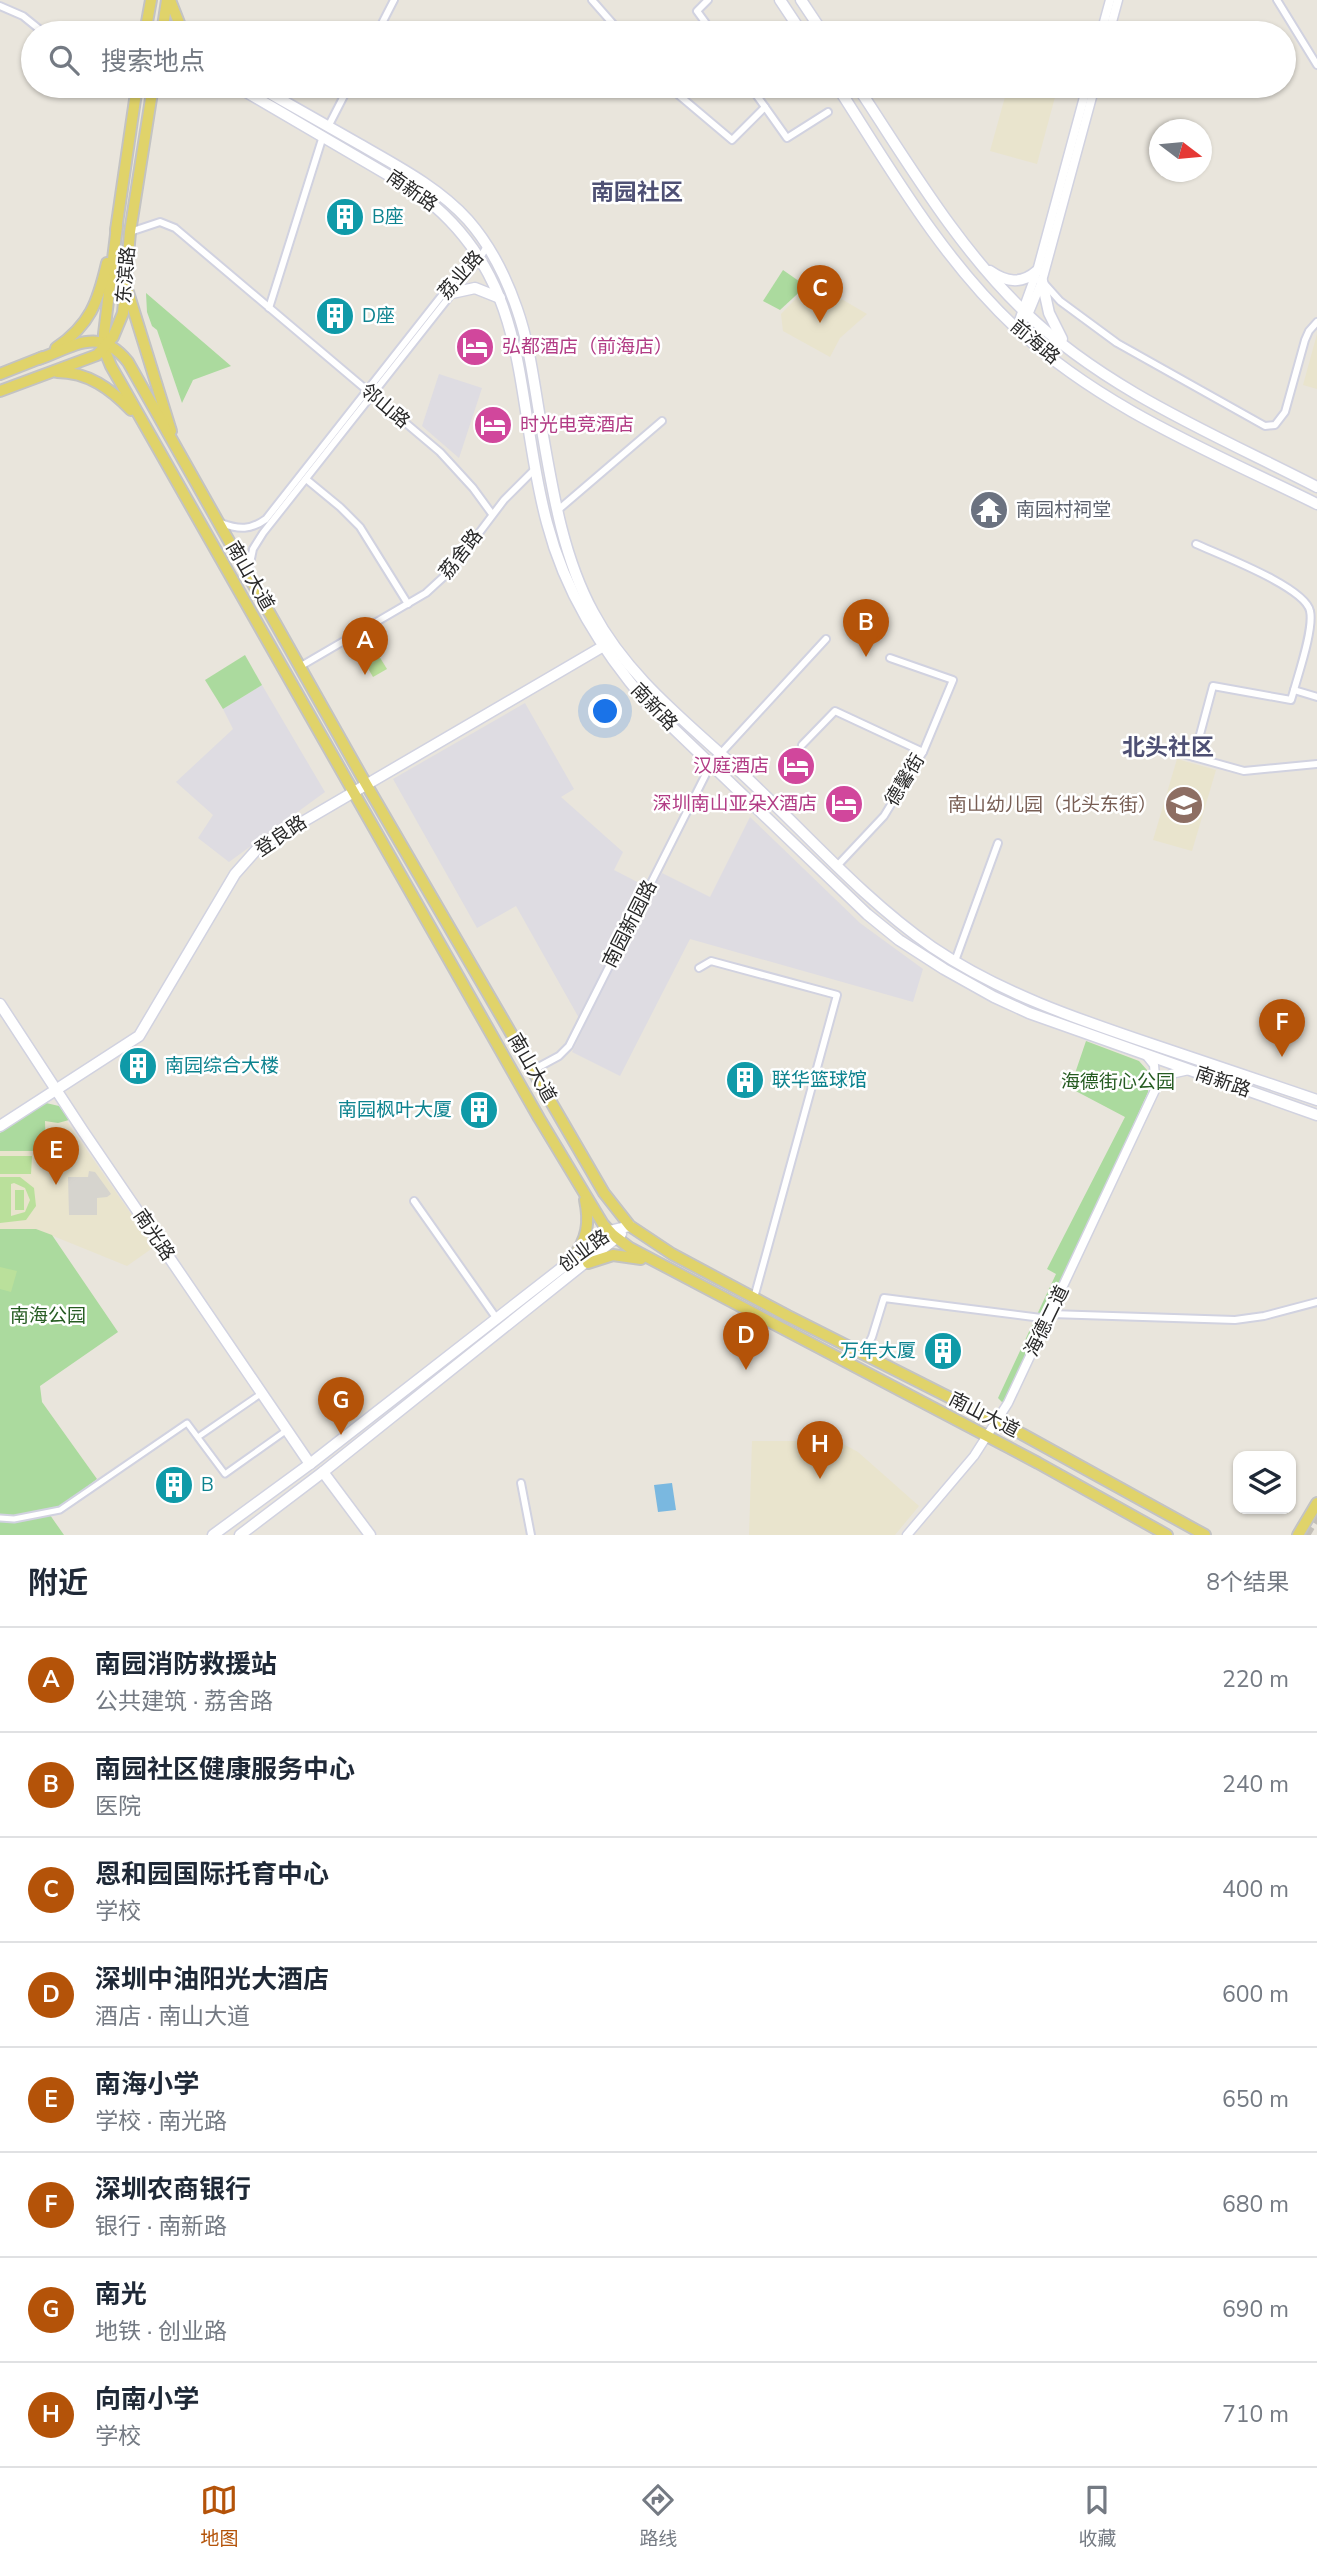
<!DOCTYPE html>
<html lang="zh">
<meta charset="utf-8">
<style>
:root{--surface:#fff;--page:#f2f2f3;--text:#1f2937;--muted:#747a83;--line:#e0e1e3;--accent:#b45309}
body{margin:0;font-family:"Nunito Sans","Noto Sans SC",sans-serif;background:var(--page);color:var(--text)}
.controls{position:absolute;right:21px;bottom:21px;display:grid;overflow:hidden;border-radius:14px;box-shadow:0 2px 5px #0004}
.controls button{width:63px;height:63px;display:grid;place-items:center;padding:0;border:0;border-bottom:2px solid var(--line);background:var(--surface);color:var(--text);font:35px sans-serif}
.compass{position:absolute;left:1149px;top:119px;width:63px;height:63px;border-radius:50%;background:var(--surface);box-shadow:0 2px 5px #0004;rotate:106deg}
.you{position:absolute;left:606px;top:712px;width:24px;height:24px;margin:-18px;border:5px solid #fff;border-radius:50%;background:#1a73e8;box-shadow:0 0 0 10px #1a73e833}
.badge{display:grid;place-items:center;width:46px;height:46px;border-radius:50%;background:var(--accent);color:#fff;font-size:23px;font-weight:700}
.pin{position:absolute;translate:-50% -58px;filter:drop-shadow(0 2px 4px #0008)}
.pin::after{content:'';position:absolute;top:37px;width:24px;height:21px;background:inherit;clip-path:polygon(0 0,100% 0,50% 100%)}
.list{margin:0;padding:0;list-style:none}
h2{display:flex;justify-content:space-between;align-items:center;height:91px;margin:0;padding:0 28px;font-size:30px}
h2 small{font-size:23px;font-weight:400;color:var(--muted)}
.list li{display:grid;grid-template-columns:46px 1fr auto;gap:21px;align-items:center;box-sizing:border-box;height:105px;padding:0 28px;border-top:2px solid var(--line)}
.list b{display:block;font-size:26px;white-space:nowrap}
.list p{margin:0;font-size:23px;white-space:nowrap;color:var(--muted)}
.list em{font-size:23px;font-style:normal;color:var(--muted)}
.icon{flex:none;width:38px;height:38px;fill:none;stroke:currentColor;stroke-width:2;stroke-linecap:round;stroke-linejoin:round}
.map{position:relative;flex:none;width:1317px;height:1535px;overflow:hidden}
.search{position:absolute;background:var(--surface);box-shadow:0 2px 5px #0004;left:21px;right:21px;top:21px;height:77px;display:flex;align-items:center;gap:18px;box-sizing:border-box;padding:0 24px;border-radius:38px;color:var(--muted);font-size:26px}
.sheet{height:931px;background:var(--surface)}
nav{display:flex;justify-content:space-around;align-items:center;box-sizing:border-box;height:98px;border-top:2px solid var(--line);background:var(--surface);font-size:19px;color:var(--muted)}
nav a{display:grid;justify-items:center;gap:4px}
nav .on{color:var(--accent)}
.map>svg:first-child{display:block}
.industrial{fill:#dedce2}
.education{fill:#e9e4cd}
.green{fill:#abda9e}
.pitch{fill:#bae09b;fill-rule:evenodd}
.plaza{fill:#d6d4ce}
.water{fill:#7ab8e0}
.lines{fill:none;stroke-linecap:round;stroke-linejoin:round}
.trunk-tunnel{stroke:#c3bfb8;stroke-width:10;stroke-dasharray:10 5;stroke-linecap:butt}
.pedestrian-casing{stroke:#d1d2e0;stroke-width:9}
.minor-casing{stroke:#d1d2e0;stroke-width:10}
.tertiary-casing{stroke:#d1d2e0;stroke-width:11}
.secondary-casing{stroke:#d1d2e0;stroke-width:13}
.primary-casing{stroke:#c3c3c3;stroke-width:14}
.pedestrian{stroke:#fff;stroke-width:5}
.minor{stroke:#fff;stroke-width:6}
.tertiary{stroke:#fff;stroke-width:8}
.secondary{stroke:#fff;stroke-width:10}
.primary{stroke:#e0d36a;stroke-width:10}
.labels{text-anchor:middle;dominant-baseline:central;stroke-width:5;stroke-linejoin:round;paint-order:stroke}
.street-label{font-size:19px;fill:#292929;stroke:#fff}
.culture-label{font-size:19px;fill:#0d838f;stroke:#fff;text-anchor:start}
.hotel-label{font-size:19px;fill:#b23c85;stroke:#fff;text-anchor:start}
.worship-label{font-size:19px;fill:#5b616d;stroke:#fff;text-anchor:start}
.education-label{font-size:19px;fill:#785e54;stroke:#fff;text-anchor:end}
.park-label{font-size:19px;fill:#265c22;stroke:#fff}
.quarter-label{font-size:23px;font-weight:bold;fill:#4e5074;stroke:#fff}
</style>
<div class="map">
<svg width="1317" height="1535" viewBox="0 0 1317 1535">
<rect width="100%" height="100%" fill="#e9e5dc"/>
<g class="industrial">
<path d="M439,374L482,388L459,458L422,426Z"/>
<path d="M262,685L325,792L229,862L198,838L213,815L176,782L233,729L223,709Z"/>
<path d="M525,703L574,789L561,797L623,852L614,870L653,890L662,873L710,897L750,817L860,923L923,969L913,1002L690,939L620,1076L572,1052L584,1027L516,906L477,928L393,779Z"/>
</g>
<g class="education">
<path d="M1008,86H1058L1037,164L990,151Z"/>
<path d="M817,277L833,294L867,314L840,338L830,357L783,331L781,314Z"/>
<path d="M1317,334V389L1303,385Z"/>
<path d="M1177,759L1216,770L1192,851L1153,840Z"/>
<path d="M61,1113L154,1247L127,1266L36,1229H0V1140Z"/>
<path d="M752,1441H838L858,1452L919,1506L895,1535H749Z"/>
</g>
<g class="green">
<path d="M783,270L806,286L780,310L763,301Z"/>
<path d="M146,293L231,366L193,380L182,403L157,330L152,326L147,312Z"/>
<path d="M245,655L262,685L223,709L205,680Z"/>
<path d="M1086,1041L1139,1061L1147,1070L1148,1092L1049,1311L1003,1403L998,1398L1056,1274L1047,1269L1125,1117L1070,1088Z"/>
<path d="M46,1103L59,1106L69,1120L58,1123L45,1121L46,1151H0V1133Z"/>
<path d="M0,1229H36L52,1235L118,1332L40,1386L42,1402L97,1479L50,1515L64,1535H0Z"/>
</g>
<g class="pitch">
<path d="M371,643L387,669L373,677L358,651Z"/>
<path d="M0,1156H32L31,1174H0Z"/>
<path d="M0,1177H20L34,1188L36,1206L26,1220L0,1223ZM14,1183L25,1188L30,1200L25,1212L11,1216V1184Z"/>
<rect x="15" y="1190" width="9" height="20"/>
<path d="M0,1267L17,1271L11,1292L0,1289Z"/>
</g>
<path class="plaza" d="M89,1171L95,1172L111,1194L107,1197L97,1198V1215H69L68,1177H88Z"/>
<path class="water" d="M672,1483L676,1510L658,1512L654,1485Z"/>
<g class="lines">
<path class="trunk-tunnel" d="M1305,1535L1317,1515"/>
<defs>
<g id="pedestrian">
<path d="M198,1437L262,1393"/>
<path d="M0,1518L14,1519L60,1510L187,1423L225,1474L287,1430"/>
</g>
<g id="minor">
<path d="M592,0L621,33"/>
<path d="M708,0L697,11L713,33"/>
<path d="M1277,0L1317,65"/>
<path d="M0,6L23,16L44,33"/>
<path d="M377,33L394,0"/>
<path d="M668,86L732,140L765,107L787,138L828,112"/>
<path d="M750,86L765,107"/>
<path d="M328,127L349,86"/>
<path d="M130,232L160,222L175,228L440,452L473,488L492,514"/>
<path d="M1043,282L1060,301L1117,343L1265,426L1275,425L1285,412L1305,340L1309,331L1317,322"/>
<path d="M269,308L323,136"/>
<path d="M306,479L340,507L360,527L408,604"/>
<path d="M558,510L662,421"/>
<path d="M221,523C239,530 251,530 266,519L476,252"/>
<path d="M1196,544C1220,555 1305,587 1310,611C1314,628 1299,672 1294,690"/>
<path d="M248,573L253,549L263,533L480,258L487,246"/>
<path d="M301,666L426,593L451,570L504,500L536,468"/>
<path d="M802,745L835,711L923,752"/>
<path d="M1176,752L1244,771L1317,764"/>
<path d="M1194,757L1213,686L1291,700L1294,690L1317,697"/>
<path d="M837,866L884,816L923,752L953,680L890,658"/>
<path d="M955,961L998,843"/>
<path d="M699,968L711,961L837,995L754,1298"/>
<path d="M533,1070L559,1056L569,1046L711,764L826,639"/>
<path d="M414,1201L497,1319"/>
<path d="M1051,1314L1235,1320L1264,1316L1317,1302"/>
<path d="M863,1354L872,1337L884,1298L1049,1319"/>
<path d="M521,1483L531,1535"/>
</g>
<g id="tertiary">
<path d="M1101,33L1110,0"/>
<path d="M1109,33L1118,0"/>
<path d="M1017,326L1037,271L1087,86"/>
<path d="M1016,329L1028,315L1042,281L1095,86"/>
<path d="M1146,1055L1154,1065L1156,1088"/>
<path d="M907,1535L974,1456L1008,1403L1156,1088L1171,1074L1189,1070"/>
</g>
<g id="secondary">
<path d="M780,0L802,33"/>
<path d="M801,0L823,33"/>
<path d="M236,86L417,192C535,279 513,398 547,523C565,592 601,649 647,703L867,914L899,940L944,969L994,997L1029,1013L1317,1115"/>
<path d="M257,86C291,105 325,125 359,144C397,166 438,187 468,220C490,245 506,277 517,309C530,346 534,385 541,424C552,487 562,555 593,612C627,676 683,719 735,767C801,827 859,896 932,947C1000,993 1077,1019 1154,1045C1208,1063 1263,1082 1317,1100"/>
<path d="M837,86C891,170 942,259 1016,328C1101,408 1214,453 1317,504"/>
<path d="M857,86C909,164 957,247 1025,312C1107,391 1218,436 1317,487"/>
<path d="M990,271C1006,282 1021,285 1037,271"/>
<path d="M1042,281L1049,313L1062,339"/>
<path d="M452,293L475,288L500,298"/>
<path d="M0,1004L83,1131L310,1464"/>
<path d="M0,1126L139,1036L235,874L258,848L602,647"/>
<path d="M323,1472L370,1535"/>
<path d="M213,1535L310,1464L609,1231L630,1226"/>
<path d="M240,1535L323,1472L621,1234"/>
</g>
<g id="primary">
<path d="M170,0L183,33"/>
<path d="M145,33L151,0"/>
<path d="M162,33L167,0"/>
<path d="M117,226L104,334V349L111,366L539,1118L603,1224L613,1235L630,1248L1038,1463L1167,1535"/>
<path d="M116,230L137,86"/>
<path d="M128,292L171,431"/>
<path d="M56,348C90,325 98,302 107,263"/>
<path d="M39,359C75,346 99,326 128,362L366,784L604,1193L630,1226L672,1254L788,1316L1022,1434L1205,1535"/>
<path d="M57,372C88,372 111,389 131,410"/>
<path d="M0,374L43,357"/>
<path d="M0,391L97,355L113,337L123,313L130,232L153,86"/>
<path d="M573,1258C587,1239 590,1223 585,1200"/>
<path d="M588,1263L613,1255L641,1259"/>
<path d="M1298,1535L1317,1503"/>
</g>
</defs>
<use href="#pedestrian" class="pedestrian-casing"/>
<use href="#minor" class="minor-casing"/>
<use href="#tertiary" class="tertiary-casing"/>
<use href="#secondary" class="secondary-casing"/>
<use href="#primary" class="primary-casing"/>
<use href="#pedestrian" class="pedestrian"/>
<use href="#minor" class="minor"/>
<use href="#tertiary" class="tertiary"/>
<use href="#secondary" class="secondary"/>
<use href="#primary" class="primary"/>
</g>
<defs>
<symbol id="building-disc" viewBox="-11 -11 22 22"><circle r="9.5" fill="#0f9aa8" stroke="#fff"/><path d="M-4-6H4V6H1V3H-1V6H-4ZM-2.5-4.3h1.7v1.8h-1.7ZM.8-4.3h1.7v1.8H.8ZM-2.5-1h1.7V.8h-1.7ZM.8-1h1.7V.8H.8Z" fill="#fff"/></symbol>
<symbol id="hotel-disc" viewBox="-11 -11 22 22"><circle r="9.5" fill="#d1479c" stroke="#fff"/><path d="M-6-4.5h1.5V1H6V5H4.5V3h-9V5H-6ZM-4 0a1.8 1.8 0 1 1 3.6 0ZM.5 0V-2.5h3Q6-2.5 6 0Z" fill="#fff"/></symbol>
<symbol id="temple-disc" viewBox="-11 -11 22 22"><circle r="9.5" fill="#6b7280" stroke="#fff"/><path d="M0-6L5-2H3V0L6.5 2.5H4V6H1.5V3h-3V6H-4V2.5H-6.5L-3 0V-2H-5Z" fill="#fff"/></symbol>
<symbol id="school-disc" viewBox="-11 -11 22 22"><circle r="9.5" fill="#8d6e63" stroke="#fff"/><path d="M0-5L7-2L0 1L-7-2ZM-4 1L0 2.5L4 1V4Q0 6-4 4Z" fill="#fff"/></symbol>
</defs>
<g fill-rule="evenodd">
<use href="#building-disc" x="323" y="195" width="44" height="44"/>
<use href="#building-disc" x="313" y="294" width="44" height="44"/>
<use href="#hotel-disc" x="453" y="325" width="44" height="44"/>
<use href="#hotel-disc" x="471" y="403" width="44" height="44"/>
<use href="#temple-disc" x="967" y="488" width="44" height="44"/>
<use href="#hotel-disc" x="774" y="744" width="44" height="44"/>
<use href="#hotel-disc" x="822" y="782" width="44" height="44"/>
<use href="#school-disc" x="1162" y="783" width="44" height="44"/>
<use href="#building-disc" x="116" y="1044" width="44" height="44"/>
<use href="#building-disc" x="723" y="1058" width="44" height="44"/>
<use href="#building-disc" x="457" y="1088" width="44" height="44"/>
<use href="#building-disc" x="921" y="1329" width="44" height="44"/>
<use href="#building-disc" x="152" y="1463" width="44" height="44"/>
</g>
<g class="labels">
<g class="street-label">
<text transform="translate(412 191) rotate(35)">南新路</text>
<text transform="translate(126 275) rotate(-85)">东滨路</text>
<text transform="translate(461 275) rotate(-49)">荔业路</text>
<text transform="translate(1035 342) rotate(40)">前海路</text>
<text transform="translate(385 406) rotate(40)">邻山路</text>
<text transform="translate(461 554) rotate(-52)">荔舍路</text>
<text transform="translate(250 576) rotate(60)">南山大道</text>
<text transform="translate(654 707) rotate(46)">南新路</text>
<text transform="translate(905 780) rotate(-59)">德馨街</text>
<text transform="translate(281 836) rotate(-34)">登良路</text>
<text transform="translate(630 924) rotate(-63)">南园新园路</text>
<text transform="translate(532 1068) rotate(60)">南山大道</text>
<text transform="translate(1223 1082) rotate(19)">南新路</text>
<text transform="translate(154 1235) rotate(56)">南光路</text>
<text transform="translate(584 1251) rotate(-36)">创业路</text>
<text transform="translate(1047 1321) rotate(-64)">海德二道</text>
<text transform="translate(984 1415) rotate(27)">南山大道</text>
</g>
<g class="culture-label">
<text x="372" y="217">B座</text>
<text x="362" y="316">D座</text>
<text x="165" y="1066">南园综合大楼</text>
<text x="772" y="1080">联华篮球馆</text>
<text x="452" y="1110" text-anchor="end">南园枫叶大厦</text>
<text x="916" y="1351" text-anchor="end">万年大厦</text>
<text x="201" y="1485">B</text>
</g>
<g class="hotel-label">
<text x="502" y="347">弘都酒店（前海店）</text>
<text x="520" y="425">时光电竞酒店</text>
<text x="769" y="766" text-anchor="end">汉庭酒店</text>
<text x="817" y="804" text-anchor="end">深圳南山亚朵X酒店</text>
</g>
<g class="worship-label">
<text x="1016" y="510">南园村祠堂</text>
</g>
<g class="education-label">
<text x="1157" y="805">南山幼儿园（北头东街）</text>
</g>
<g class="park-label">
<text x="1118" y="1082">海德街心公园</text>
<text x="48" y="1316">南海公园</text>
</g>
<g class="quarter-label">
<text x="637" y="192">南园社区</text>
<text x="1168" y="747">北头社区</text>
</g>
</g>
</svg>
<div class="controls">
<button><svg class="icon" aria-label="layers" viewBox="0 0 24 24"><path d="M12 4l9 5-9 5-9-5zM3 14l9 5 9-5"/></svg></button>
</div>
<svg class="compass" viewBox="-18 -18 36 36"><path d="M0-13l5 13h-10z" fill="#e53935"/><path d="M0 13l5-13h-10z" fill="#747a83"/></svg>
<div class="you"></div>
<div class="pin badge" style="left:365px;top:675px">A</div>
<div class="pin badge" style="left:866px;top:657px">B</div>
<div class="pin badge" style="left:820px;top:323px">C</div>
<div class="pin badge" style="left:746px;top:1370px">D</div>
<div class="pin badge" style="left:56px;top:1185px">E</div>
<div class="pin badge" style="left:1282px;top:1057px">F</div>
<div class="pin badge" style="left:341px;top:1435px">G</div>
<div class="pin badge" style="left:820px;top:1479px">H</div>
<div class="search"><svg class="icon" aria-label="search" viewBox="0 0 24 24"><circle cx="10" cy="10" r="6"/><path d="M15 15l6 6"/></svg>搜索地点</div>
</div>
<section class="sheet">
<h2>附近<small>8个结果</small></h2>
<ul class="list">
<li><span class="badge">A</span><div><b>南园消防救援站</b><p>公共建筑 · 荔舍路</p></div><em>220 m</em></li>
<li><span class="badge">B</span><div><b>南园社区健康服务中心</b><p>医院</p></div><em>240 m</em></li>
<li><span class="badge">C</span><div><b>恩和园国际托育中心</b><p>学校</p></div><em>400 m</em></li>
<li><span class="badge">D</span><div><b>深圳中油阳光大酒店</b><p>酒店 · 南山大道</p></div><em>600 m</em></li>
<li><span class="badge">E</span><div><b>南海小学</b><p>学校 · 南光路</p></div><em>650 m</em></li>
<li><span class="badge">F</span><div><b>深圳农商银行</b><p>银行 · 南新路</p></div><em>680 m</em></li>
<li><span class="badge">G</span><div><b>南光</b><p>地铁 · 创业路</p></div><em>690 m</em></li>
<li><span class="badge">H</span><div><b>向南小学</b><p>学校</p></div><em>710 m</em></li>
</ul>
</section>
<nav>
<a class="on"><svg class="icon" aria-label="map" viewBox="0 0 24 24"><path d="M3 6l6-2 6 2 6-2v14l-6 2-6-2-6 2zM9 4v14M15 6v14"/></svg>地图</a>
<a><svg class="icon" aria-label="directions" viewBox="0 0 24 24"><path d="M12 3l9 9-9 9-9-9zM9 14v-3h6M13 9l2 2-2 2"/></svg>路线</a>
<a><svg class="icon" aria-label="saved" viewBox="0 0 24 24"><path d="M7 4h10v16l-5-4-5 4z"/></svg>收藏</a>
</nav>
